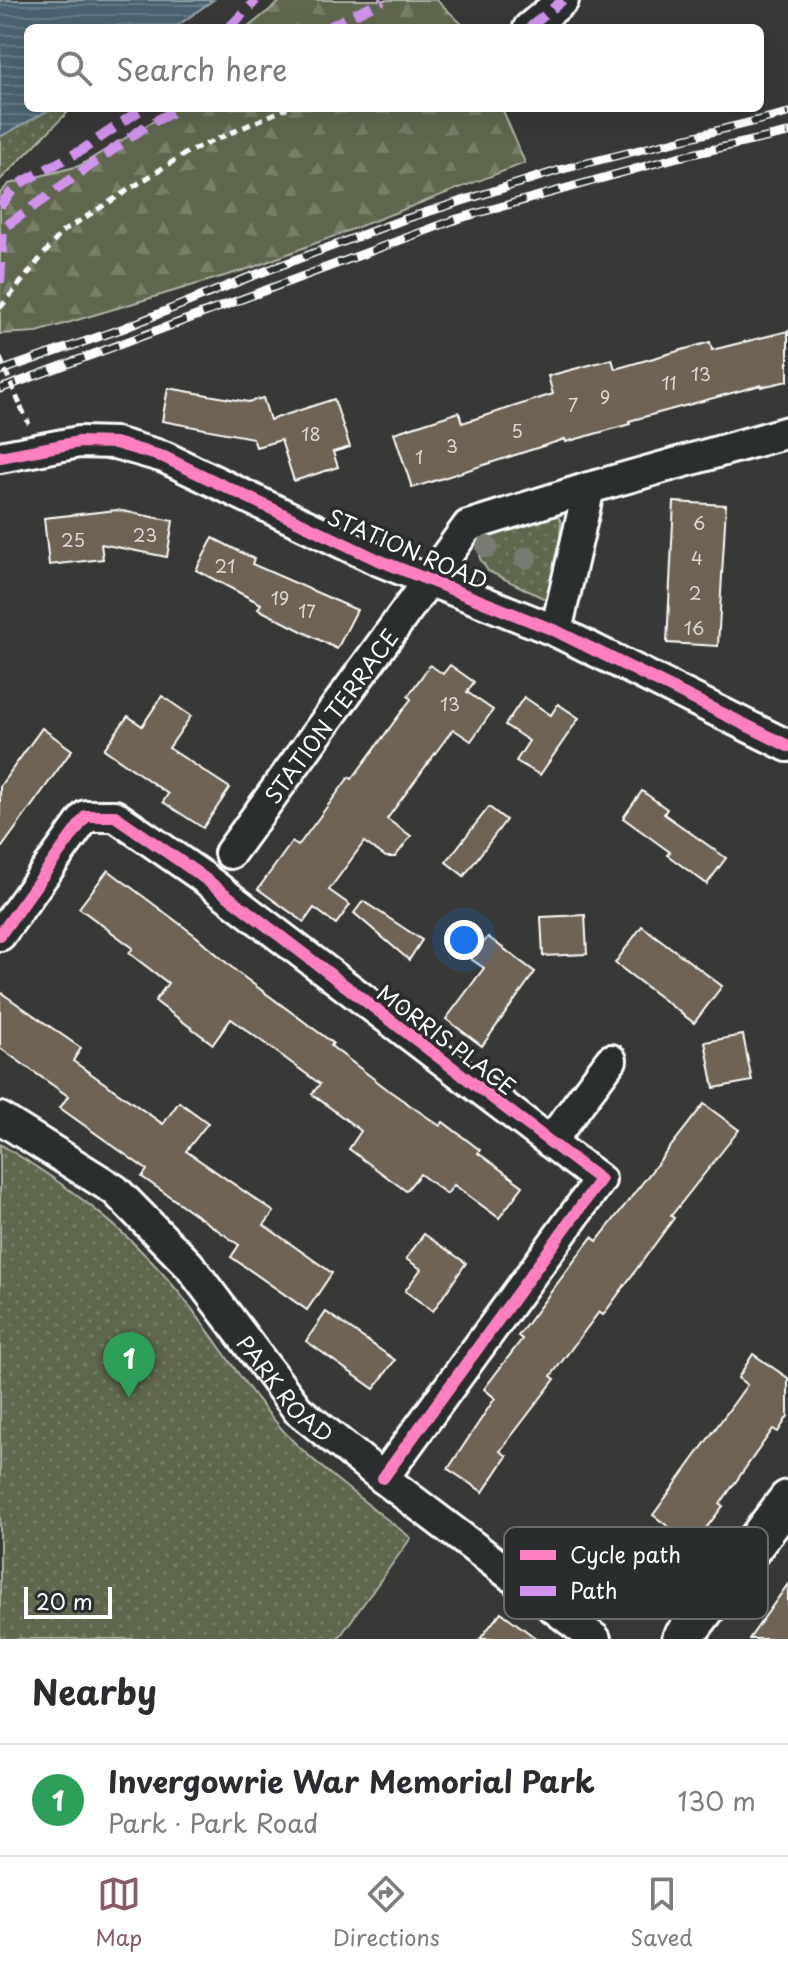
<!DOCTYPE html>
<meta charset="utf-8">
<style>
:root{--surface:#fff;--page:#f2f2f3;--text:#2b2b33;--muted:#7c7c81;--line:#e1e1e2;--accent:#8a5d65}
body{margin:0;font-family:"Playpen Sans",sans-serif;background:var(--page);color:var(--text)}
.scale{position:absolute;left:24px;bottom:20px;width:88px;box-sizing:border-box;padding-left:8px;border:4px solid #fff;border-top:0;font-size:22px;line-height:28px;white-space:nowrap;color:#fff;-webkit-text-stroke:6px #2a2d2e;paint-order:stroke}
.you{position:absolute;left:464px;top:940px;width:28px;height:28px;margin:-20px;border:6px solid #fff;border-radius:50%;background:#1a73e8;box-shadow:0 0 0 12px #1a73e833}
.badge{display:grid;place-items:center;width:52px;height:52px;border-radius:50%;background:var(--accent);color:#fff;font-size:26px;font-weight:700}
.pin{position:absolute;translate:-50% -66px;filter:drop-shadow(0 2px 4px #0008)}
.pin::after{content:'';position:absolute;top:42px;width:28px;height:24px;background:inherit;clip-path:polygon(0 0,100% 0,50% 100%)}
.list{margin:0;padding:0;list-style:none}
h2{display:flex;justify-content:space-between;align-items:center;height:104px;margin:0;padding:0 32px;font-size:34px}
h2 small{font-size:26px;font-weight:400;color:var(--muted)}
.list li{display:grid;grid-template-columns:52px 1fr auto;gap:24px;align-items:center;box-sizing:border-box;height:112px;padding:0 32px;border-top:2px solid var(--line)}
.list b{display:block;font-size:30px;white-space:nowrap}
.list p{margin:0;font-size:26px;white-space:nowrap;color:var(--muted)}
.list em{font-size:26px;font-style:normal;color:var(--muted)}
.icon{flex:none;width:44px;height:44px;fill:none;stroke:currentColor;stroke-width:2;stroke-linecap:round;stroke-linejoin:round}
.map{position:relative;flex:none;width:788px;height:1639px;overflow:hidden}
.search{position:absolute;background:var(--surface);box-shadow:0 8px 32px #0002;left:24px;right:24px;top:24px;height:88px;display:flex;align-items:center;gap:20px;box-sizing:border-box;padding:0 28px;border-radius:12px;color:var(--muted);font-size:30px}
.sheet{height:216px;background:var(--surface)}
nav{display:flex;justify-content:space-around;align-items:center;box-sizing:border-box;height:112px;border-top:2px solid var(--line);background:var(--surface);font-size:22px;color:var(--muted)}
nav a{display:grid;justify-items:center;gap:4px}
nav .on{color:var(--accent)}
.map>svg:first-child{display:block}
.forest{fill:url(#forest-firs);stroke:#afb4a7;stroke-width:2}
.park{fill:url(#park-dots);stroke:#afb4a7;stroke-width:2}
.water{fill:url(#water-rules);stroke:#94a1a9;stroke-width:2}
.building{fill:#6e6455;stroke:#fff;stroke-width:2}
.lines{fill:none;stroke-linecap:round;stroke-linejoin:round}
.minor-casing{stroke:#fff;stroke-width:36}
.tertiary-casing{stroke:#fff;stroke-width:44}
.path{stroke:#fff;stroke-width:5;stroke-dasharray:8 6;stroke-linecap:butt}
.minor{stroke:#2a2d2e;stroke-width:30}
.tertiary{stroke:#2a2d2e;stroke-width:38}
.rail-casing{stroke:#fff;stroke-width:9}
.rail{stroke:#2a2d2e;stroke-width:6;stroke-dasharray:18;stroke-linecap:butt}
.path-bridge{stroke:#fff;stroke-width:5;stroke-dasharray:8 6;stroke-linecap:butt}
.quiet{stroke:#d193ec;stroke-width:10;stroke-dasharray:20 10;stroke-linecap:butt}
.cycleway-casing{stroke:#2a2d2e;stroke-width:17}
.cycleway{stroke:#ff80c0;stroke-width:12}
.tree{fill:#797c74}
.labels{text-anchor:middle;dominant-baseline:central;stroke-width:7;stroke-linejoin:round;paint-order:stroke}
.number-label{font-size:18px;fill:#dbd8d4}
.street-label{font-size:22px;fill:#fff;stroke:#2a2d2e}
.key{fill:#2a2d2e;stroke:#6a6c6d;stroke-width:2}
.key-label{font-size:22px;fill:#fff}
</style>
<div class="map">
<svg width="788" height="1639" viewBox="0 0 788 1639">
<defs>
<pattern id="forest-firs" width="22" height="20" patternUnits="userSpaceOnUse" patternTransform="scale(2)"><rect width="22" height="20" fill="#5f684f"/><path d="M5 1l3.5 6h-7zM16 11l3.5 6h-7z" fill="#777f69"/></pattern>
<pattern id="park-dots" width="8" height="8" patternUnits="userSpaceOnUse" patternTransform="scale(2)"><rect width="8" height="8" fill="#5f684f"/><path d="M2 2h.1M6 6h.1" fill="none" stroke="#777f69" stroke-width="1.8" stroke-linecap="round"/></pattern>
<pattern id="water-rules" width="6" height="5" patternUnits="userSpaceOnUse" patternTransform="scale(2)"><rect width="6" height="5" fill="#4c6370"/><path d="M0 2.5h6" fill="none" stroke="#677a85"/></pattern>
</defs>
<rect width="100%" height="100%" fill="#383836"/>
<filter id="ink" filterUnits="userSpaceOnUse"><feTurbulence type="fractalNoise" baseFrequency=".0125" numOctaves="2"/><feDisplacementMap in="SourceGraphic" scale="16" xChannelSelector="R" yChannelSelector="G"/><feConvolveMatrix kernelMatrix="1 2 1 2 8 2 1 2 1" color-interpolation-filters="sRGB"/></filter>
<g filter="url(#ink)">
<g class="forest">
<path d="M282,0H437L466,28H247Z"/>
<path d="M175,108H502L525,163L251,268L37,332L0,334V193L9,184L79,166Z"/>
</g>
<g class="park">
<path d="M0,0H213L174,28H28V108H72L0,180Z"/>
<path d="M552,515H557L561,521L557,585L553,600H547L488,571L480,559V545L490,532Z"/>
<path d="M0,1144C63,1182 122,1225 170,1282C214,1332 246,1393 293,1441C329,1476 372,1507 411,1538L338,1639H0Z"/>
</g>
<path class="water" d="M0,0H213L174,28H28V108H53L0,137Z"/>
<g class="building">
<path d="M788,331V381L761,387V385L629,421L630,424L566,442L565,439L412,488L394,433L459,412L462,423L553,394L548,376L612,359L615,369L710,342L712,350Z"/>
<path d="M168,388L248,402L263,398L270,420L334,399L350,447L333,452L338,467L294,481L281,440L256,447L253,438L162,421Z"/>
<path d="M674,502L726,505L718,646L667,643Z"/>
<path d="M117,510L173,521L167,557L101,544L103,559L49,565L44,518Z"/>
<path d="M213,538L254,559L252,564L357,610L337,649L258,609L261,604L196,570Z"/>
<path d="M430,665L443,674L450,665L474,682L467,692L493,710L471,741L453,729L387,819L411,836L395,857H386L364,842L329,890L350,905L336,924L314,908L304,922L258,889L292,842L298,846L349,777L352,779L411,699L408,696Z"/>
<path d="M162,696L191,716L169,748L230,788L203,828L163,802L168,794L104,749L128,716L142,726Z"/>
<path d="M524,697L551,715L558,704L579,718L540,775L516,761L529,741L505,725Z"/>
<path d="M42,728L72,750L0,850V786Z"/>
<path d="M642,791L667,809L664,814L726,858L707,884L667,855L670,852L623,818Z"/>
<path d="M489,807L506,820L464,876L446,862Z"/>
<path d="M108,870L196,936L237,972L333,1043L331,1046L391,1092L440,1126L443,1122L480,1150L478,1153L523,1186L499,1218L454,1185L447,1194L420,1174L406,1191L349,1149L361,1131L312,1094L320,1084L278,1053L231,1019L213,1044L155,1001L168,983L129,953L133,948L79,908Z"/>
<path d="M363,901L422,940L409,960L354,913Z"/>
<path d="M585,915L587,954L543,956L541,917Z"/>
<path d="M642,926L722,986L694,1023L615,963Z"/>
<path d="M488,937L535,972L482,1046L446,1019L484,968L471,959Z"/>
<path d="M0,992L81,1048L73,1061L163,1124L179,1102L208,1123L186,1151L274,1212L264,1225L332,1273L307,1310L231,1257L239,1245L142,1177L147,1170L60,1108L68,1096L0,1048Z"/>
<path d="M743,1035L752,1081L714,1088L705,1042Z"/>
<path d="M704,1104L739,1130L671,1216L674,1218L603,1315L599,1312L551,1376L555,1379L500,1451L507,1456L483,1492L448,1469L495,1398L484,1389L522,1339L518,1336L592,1237L597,1241Z"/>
<path d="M424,1234L466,1263L433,1311L405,1291L421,1269L406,1259Z"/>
<path d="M326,1312L395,1360L374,1389L306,1341Z"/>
<path d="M753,1354L788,1378V1416L778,1432L773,1429L720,1504L723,1506L693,1545L653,1515L747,1385L738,1378Z"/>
<path d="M788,1584V1639H749Z"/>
<path d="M501,1612L537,1639H480Z"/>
</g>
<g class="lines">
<defs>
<g id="minor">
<path d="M529,28L563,0"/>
<path d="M0,457L79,442L115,443L164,457L376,559L556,631L788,746"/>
<path d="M556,631L589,488"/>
<path id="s1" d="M230,853L468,526L589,488L788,432"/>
<path d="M0,935L86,816H115L200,875L600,1180L383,1478"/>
<path id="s2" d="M0,1118L115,1190L189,1265L298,1410L383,1478L595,1639"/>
<path d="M550,1142L611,1060"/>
</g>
<path id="tertiary" d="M682,1639L788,1500"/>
</defs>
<use href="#minor" class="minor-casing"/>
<use href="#tertiary" class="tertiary-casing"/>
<g class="path">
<path d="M0,308L62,232L188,152L287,108"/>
<path d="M21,407L29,424"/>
</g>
<use href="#minor" class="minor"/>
<use href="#tertiary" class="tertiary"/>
<defs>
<g id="rail">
<path d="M0,371L124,328L247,278L402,220L563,169L788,113"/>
<path d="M0,389L457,219L678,157L788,133"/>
</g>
</defs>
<use href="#rail" class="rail-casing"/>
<use href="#rail" class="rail"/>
<path class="path-bridge" d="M0,358L21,407"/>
<g class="quiet">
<path d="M229,28L256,0"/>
<path d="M327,28L383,0"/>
<path d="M529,28L563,0"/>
<path d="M0,206L17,185L82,150L143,108"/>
<path d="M0,283L3,228L146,126L180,108"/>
</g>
<defs>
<g id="cycleway">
<path d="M0,457L79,442L115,443L164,457L376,559L556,631L788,746"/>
<path d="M0,935L86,816H115L200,875L600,1180L383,1478"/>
</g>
</defs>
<use href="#cycleway" class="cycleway-casing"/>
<use href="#cycleway" class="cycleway"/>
</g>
<g class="tree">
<circle cx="487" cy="547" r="11"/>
<circle cx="526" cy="558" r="11"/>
</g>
</g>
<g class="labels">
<g class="number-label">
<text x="701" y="373">13</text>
<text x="669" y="382">11</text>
<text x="605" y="396">9</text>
<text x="573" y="404">7</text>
<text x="517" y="430">5</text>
<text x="311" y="433">18</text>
<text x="452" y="445">3</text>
<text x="419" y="456">1</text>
<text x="699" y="522">6</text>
<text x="145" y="534">23</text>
<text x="73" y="539">25</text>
<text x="697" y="557">4</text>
<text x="225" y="565">21</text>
<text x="695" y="592">2</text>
<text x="280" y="597">19</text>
<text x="307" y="610">17</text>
<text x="694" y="627">16</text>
<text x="450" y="703">13</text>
</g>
<g class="street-label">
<text transform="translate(408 548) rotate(23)">STATION ROAD</text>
<text stroke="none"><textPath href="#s1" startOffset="170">STATION TERRACE</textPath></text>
<text transform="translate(447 1039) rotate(37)">MORRIS PLACE</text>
<text stroke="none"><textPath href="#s2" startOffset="398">PARK ROAD</textPath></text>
</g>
</g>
<rect x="504" y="1527" width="264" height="92" rx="12" class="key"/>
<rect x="520" y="1550" width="36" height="10" fill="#ff80c0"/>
<rect x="520" y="1586" width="36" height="10" fill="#d193ec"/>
<g class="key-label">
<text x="570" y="1563">Cycle path</text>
<text x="570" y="1599">Path</text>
</g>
</svg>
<div class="scale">20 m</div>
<div class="you"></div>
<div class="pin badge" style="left:129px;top:1398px;background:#2e9e5b">1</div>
<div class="search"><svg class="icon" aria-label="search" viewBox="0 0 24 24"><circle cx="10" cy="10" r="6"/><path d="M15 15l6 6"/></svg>Search here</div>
</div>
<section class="sheet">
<h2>Nearby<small></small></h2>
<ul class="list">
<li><span class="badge" style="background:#2e9e5b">1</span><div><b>Invergowrie War Memorial Park</b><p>Park · Park Road</p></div><em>130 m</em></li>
</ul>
</section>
<nav>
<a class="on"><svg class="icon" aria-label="map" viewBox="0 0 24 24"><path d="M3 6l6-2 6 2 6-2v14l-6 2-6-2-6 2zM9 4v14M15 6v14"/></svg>Map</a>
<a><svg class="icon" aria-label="directions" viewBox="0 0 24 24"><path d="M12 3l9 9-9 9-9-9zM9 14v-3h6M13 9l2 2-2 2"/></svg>Directions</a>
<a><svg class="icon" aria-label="saved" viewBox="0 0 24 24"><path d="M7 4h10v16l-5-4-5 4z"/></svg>Saved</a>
</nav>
